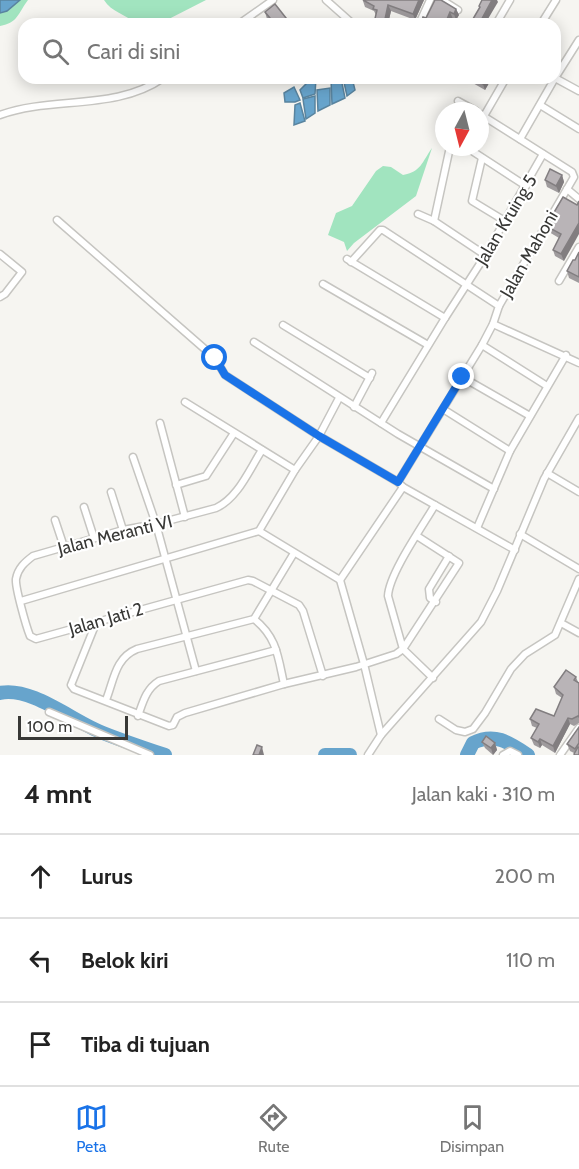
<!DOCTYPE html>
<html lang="id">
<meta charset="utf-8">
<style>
:root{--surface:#fff;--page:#f6f6f6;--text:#222;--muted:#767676;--line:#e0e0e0;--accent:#1a73e8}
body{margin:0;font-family:Cabin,sans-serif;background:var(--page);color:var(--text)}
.compass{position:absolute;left:435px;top:102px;width:54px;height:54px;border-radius:50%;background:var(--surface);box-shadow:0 3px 15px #0003;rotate:187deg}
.scale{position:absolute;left:18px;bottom:15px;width:110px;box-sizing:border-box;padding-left:6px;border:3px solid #383836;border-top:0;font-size:16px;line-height:21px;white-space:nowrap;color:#383836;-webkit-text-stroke:4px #fff;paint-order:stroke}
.stop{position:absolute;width:18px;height:18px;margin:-14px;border:4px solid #1a73e8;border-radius:50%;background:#fff}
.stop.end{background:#1a73e8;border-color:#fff;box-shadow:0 2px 6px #0008}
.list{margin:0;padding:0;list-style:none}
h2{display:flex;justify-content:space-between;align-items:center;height:78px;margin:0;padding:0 24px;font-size:26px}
h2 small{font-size:20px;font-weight:400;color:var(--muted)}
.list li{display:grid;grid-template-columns:39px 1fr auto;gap:18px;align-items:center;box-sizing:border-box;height:84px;padding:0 24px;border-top:2px solid var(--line)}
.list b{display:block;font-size:22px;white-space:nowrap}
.list em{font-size:20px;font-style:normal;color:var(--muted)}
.icon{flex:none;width:33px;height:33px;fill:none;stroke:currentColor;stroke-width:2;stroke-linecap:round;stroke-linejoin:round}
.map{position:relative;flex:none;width:579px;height:755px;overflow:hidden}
.search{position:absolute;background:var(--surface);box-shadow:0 3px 15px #0003;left:18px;right:18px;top:18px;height:66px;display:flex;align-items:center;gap:15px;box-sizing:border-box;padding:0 21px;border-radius:18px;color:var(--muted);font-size:22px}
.sheet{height:330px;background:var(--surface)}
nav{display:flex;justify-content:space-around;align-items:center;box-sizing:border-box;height:84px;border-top:2px solid var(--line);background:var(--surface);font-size:16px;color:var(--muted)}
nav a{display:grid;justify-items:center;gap:3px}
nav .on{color:var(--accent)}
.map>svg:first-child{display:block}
.green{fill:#a1e4bf}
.water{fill:#67a4cc;stroke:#59849f;stroke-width:1.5}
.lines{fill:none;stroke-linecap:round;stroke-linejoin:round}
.river{stroke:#67a4cc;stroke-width:14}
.street-casing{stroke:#c6c5c1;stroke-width:9}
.street{stroke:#fff;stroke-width:6}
.wall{fill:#9f9b9d}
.shaded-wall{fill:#827e80}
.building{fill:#b9b4b7;stroke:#827e80;stroke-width:1.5}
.route{stroke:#1a73e8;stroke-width:8}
.labels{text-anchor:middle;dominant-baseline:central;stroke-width:4.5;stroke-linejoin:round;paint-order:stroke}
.street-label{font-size:18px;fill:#383836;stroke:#fff}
</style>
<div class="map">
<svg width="579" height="755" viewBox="0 0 579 755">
<rect width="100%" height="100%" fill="#f6f5f1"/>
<g class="green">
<path d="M20,0H28C18,13 18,23 0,26V13L7,11Z"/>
<path d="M104,0H206L159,24H136C126,14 111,12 104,0Z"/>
<path d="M432,148L416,196L354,243L347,251L344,242L328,235L336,213L352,206L376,171L383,166L391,167L403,175C421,172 422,162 432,148Z"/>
</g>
<g class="water">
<path d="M0,0H20L7,11L0,13Z"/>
<path d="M312,78H316L315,94L303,98L300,90Z"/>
<path d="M341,78L345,98L332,104L331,79Z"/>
<path d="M343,78H352L355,90L347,96Z"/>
<path d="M294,87L300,100L295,102H285L284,93Z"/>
<path d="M330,88V105L318,111L317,90Z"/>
<path d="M315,96V113L306,119L303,99Z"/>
<path d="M300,103L305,121L294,125L295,105Z"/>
</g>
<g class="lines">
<g class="river">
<path d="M0,693C31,686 74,722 103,733C123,741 144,748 165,755"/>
<path d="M325,755H350"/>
<path d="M467,755L473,743C495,732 510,743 528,755"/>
</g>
<defs>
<g id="street">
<path d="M326,0L353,24"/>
<path d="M442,0L458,10"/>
<path d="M239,24L273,0"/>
<path d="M419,24L430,0"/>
<path d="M496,24L510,0"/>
<path d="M541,24L556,0"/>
<path d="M579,40L555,78L579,91"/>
<path d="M458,101L476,111"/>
<path d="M540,105L579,129"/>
<path d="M480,114L572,172L574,177L499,306"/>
<path d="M0,115C52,96 116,111 163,78"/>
<path d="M484,116L506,78"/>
<path d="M520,139L555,78"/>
<path d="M466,147L526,186"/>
<path d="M482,158L472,201L505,221"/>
<path d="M567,189L579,199"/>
<path d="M418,214L434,221L485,255"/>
<path d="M57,220L215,358L225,375L319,436L339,398"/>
<path d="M434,221L450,147"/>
<path d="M0,254L22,272L5,294L0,297"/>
<path d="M347,259L445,318"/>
<path d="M351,262L380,230H383L499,306L493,324L482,345L398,482"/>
<path d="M559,281L579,247"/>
<path d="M323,284L428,345"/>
<path d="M493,324L579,363"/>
<path d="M283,325L370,378"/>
<path d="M254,342L398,434L494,489"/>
<path d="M482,345L547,386"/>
<path d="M462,377L530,416"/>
<path d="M185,402L295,470"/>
<path d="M354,407L372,373"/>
<path d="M443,409L510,451"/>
<path d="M160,423L185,517"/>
<path d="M381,423L445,318L483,259L543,154"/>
<path d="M262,450C249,470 238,498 216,508L156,524L123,530L33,556C25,562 18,568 16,579C15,587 26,626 30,636L36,639L248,580L253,581L299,605L303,611L323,676"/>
<path d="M133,457L156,524L196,671"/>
<path d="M547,473L579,492"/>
<path d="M176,485L206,476L234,433"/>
<path d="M111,492L123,530"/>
<path d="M84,507L94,538"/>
<path d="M55,520L64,547"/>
<path d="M477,528L510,451L566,355"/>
<path d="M259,531L340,580L364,664L381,735"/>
<path d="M520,534L579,569"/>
<path d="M417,536L459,563L403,649L388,596C389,574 422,527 435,505"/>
<path d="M340,580L403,487"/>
<path d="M21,601L259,531L295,470L319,436L398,482L403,487L515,550"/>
<path d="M436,602L430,598L429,589L449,556"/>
<path d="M254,619C277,637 278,657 284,684"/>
<path d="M96,623L71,685L74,689L169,726L173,725L177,717L185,713L284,684L356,667L396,654L403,649L433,678"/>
<path d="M561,623L579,633"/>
<path d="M106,700C114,680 115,658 137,649L254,619L294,553"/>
<path d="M49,712L150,755"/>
<path d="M138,716C143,702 146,689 159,681L276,650"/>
<path d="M439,719L456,730L465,732L473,729L485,713L511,669L525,654L555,635L579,579"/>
<path d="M368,755L381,735L481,622L497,591L544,479L579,418"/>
<path d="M503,755L510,751L518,755"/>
<path d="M560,755L579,728"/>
</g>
</defs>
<use href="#street" class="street-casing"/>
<use href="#street" class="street"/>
</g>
<g class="wall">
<path d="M424,0L415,20L391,11L388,24H374L376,15L374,11L365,7L363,1Z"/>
<path d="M456,9L459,15L456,20L453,19L426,18Z"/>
<path d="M265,12L286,18L289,24H272L267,19Z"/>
<path d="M464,78H488L489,83L485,90Z"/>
<path d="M562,175L564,182L559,193L547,187L545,180Z"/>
<path d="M563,197L564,261L555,256L553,250L559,238L549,232L546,226Z"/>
<path d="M579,252V283L569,278L567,271L575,260Z"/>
<path d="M576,677L578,682L579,683V723L574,726L570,724L555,753L542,745L540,748L534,745L531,738L537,728L532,726L530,719L554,716L562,698L556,694L554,687Z"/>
<path d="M579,727V755H574V753L570,751L567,744Z"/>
<path d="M482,742L495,743L497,750L493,755L485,748Z"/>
</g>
<g class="shaded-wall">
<path d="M419,0H424L415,20L413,14Z"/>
<path d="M492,0H497L498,2L485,24H479Z"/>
<path d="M388,5L391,11L388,24H384Z"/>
<path d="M456,9L459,15L456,20L454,14Z"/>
<path d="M450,12L453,19L450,24H445Z"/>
<path d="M286,18L289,24H279Z"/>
<path d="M486,78H488L489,83L485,90L483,84Z"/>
<path d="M562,175L564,182L559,193L556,186Z"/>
<path d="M579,223V234L564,261L561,254Z"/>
<path d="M568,718L570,724L555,753L553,746Z"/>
<path d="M540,739L542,745L540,748L538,742Z"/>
<path d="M495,743L497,750L493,755L491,748Z"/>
<path d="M262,747L264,755H259Z"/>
</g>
<g class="building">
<path d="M363,0H419L413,14L388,5L384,24L374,23L377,10L373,9L374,6Z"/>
<path d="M435,0H441L456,9L454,14L450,12L445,24H421L423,17L426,18Z"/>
<path d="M482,0H492L479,24H470L480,7L479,6Z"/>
<path d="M275,4L286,18L279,24H275L265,12Z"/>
<path d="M473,78H486L483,84Z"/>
<path d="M550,169L562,175L556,186L545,180Z"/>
<path d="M563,197L577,205L579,201V223L561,254L553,250L561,234L546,226Z"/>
<path d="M579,252V277L567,271L573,260H575Z"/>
<path d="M566,670L576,677L574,680L579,683V717L578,716L572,719L568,718L553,746L540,739L538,742L531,738L539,724L530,719L536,709L554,716L563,695L554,687Z"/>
<path d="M579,727V743L575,749L567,744Z"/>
<path d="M486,736L495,743L491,748L482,742Z"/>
<path d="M257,745L262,747L259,755H253Z"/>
<path d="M578,747L579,748V755H575L574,754Z"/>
</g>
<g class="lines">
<path class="route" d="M215,358L225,375L319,436L398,482L462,377"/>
</g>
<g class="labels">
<g class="street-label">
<text transform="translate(506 220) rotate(-59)">Jalan Kruing 5</text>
<text transform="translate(529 254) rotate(-60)">Jalan Mahoni</text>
<text transform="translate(115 535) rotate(-14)">Jalan Meranti VI</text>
<text transform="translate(106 619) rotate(-16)">Jalan Jati 2</text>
</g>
</g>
</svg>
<svg class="compass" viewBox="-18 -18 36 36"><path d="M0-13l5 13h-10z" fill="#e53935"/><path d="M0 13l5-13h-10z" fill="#767676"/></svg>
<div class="scale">100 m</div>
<div class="stop" style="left:215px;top:358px"></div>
<div class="stop end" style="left:462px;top:377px"></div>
<div class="search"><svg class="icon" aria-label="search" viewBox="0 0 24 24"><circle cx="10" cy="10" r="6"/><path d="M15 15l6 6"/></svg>Cari di sini</div>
</div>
<section class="sheet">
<h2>4 mnt<small>Jalan kaki · 310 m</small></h2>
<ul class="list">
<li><svg class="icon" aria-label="ahead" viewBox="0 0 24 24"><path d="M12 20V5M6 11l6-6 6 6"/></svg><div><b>Lurus</b></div><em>200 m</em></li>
<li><svg class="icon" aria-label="left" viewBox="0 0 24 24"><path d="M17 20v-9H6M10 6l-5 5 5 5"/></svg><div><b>Belok kiri</b></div><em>110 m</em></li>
<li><svg class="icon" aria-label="arrive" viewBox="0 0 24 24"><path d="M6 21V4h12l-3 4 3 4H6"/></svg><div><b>Tiba di tujuan</b></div></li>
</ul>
</section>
<nav>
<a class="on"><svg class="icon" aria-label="map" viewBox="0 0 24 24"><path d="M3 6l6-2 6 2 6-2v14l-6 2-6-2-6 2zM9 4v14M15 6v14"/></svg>Peta</a>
<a><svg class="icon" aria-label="directions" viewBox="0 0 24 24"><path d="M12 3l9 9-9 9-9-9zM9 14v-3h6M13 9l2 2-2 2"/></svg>Rute</a>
<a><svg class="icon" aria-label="saved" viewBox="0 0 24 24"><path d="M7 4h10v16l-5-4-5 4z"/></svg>Disimpan</a>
</nav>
